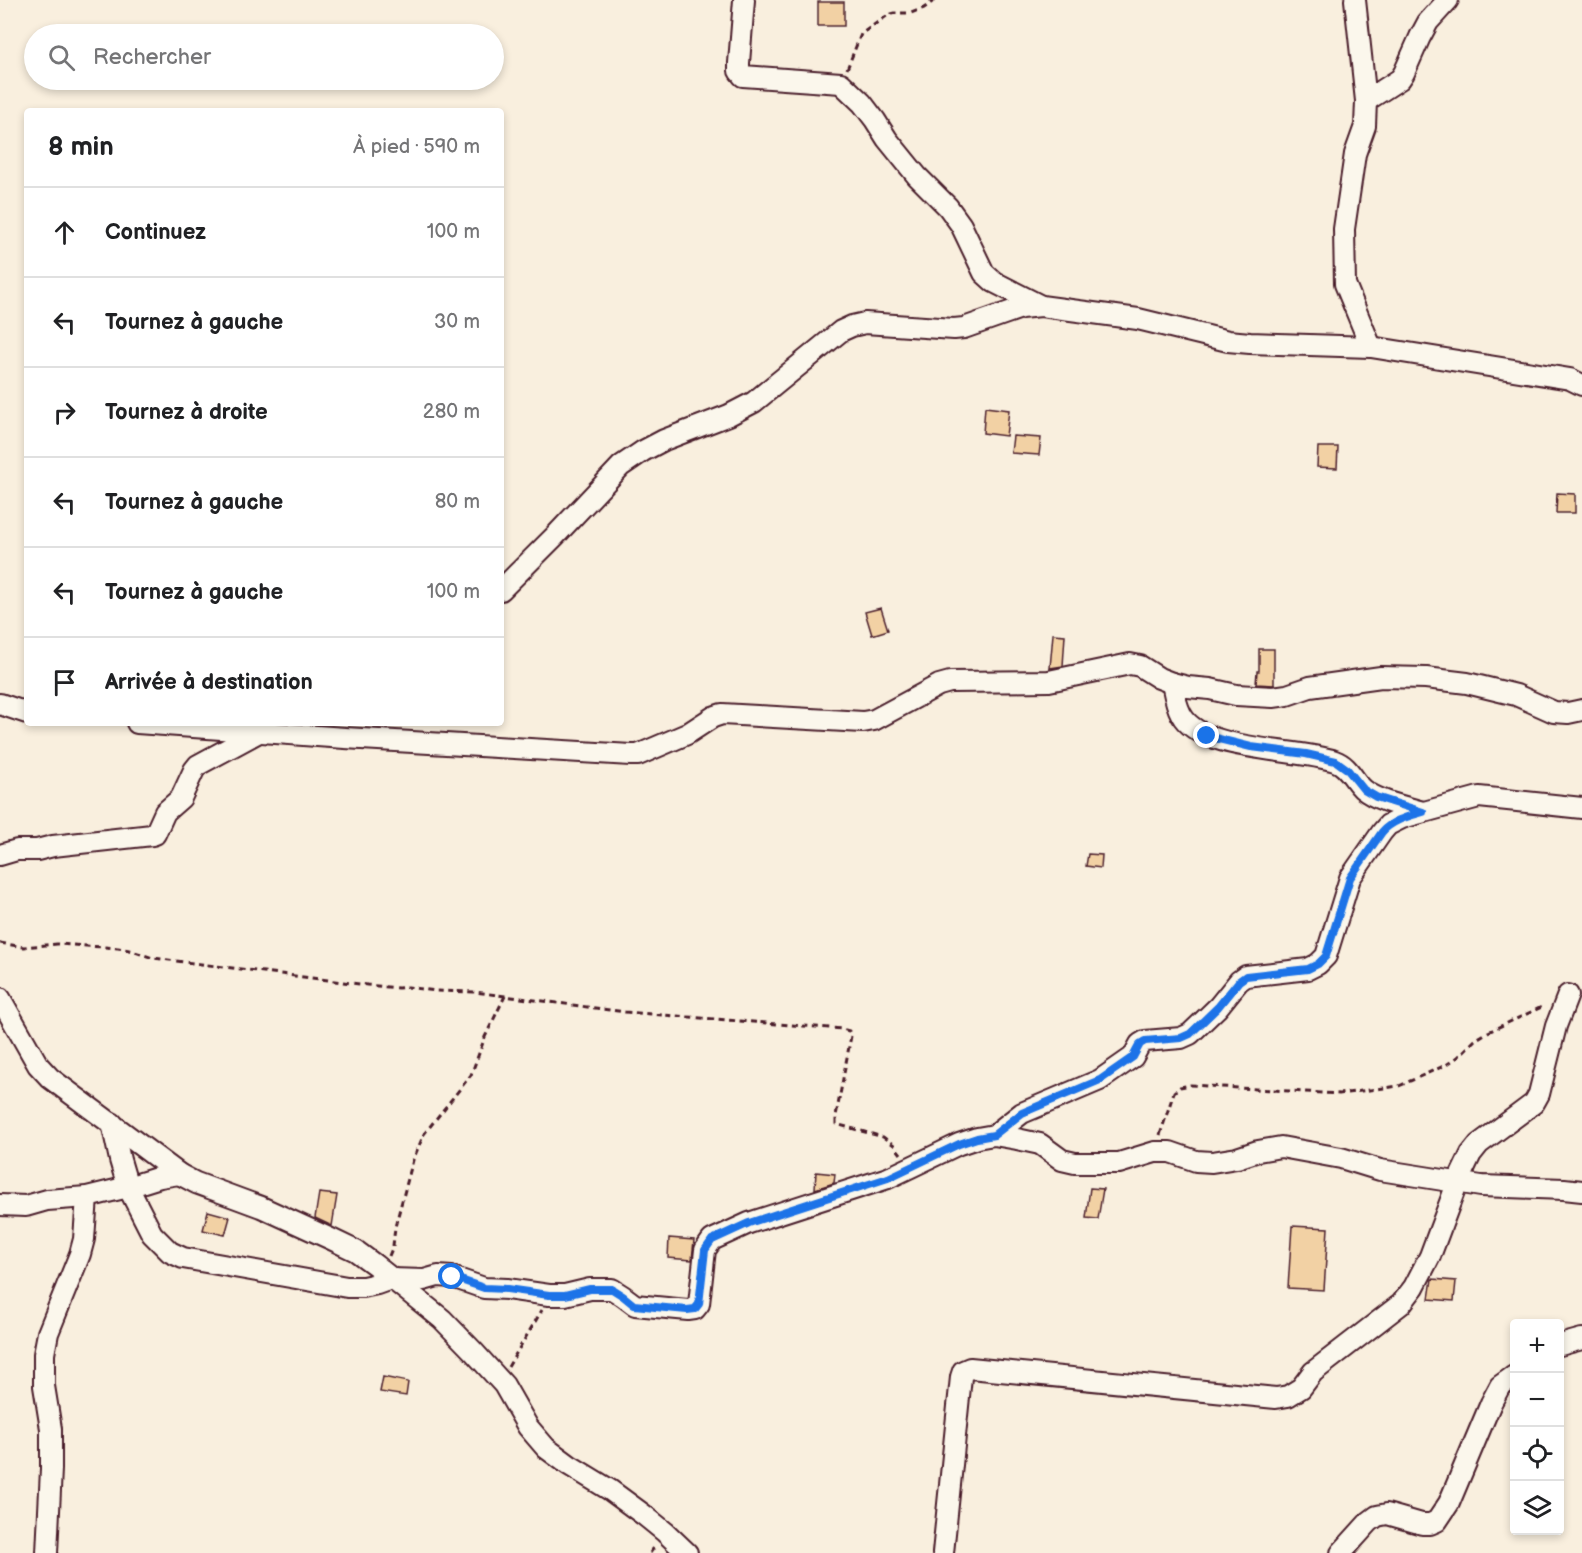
<!DOCTYPE html>
<html lang="fr">
<meta charset="utf-8">
<style>
:root{--surface:#fff;--page:#f6f6f6;--text:#202124;--muted:#757577;--line:#e0e0e0}
body{margin:0;font-family:"Balsamiq Sans",sans-serif;background:var(--page);color:var(--text)}
.controls{position:absolute;right:18px;bottom:18px;display:grid;overflow:hidden;border-radius:6px;box-shadow:0 3px 9px #0003}
.controls button{width:54px;height:54px;display:grid;place-items:center;padding:0;border:0;border-bottom:2px solid var(--line);background:var(--surface);color:var(--text);font:30px sans-serif}
.stop{position:absolute;width:18px;height:18px;margin:-14px;border:4px solid #1a73e8;border-radius:50%;background:#fff}
.stop.end{background:#1a73e8;border-color:#fff;box-shadow:0 2px 6px #0008}
.list{margin:0;padding:0;list-style:none}
h2{display:flex;justify-content:space-between;align-items:center;height:78px;margin:0;padding:0 24px;font-size:26px}
h2 small{font-size:20px;font-weight:400;color:var(--muted)}
.list li{display:grid;grid-template-columns:39px 1fr auto;gap:18px;align-items:center;box-sizing:border-box;height:90px;padding:0 24px;border-top:2px solid var(--line)}
.list b{display:block;font-size:22px;white-space:nowrap}
.list em{font-size:20px;font-style:normal;color:var(--muted)}
.icon{flex:none;width:33px;height:33px;fill:none;stroke:currentColor;stroke-width:2;stroke-linecap:round;stroke-linejoin:round}
.map{position:relative;flex:none;width:1582px;height:1553px;overflow:hidden}
.search{position:absolute;background:var(--surface);box-shadow:0 3px 9px #0003;left:24px;top:24px;width:480px;height:66px;display:flex;align-items:center;gap:15px;box-sizing:border-box;padding:0 21px;border-radius:33px;color:var(--muted);font-size:22px}
.panel{position:absolute;background:var(--surface);box-shadow:0 3px 9px #0003;left:24px;top:108px;width:480px;height:618px;border-radius:6px}
.map>svg:first-child{display:block}
.building{fill:#f2d1a4;stroke:#4a1f2b;stroke-width:1.5}
.lines{fill:none;stroke-linecap:round;stroke-linejoin:round}
.minor-casing{stroke:#4a1f2b;stroke-width:24}
.path{stroke:#4a1f2b;stroke-width:3;stroke-dasharray:6 4.5;stroke-linecap:butt}
.minor{stroke:#fbf7ec;stroke-width:20}
.route{stroke:#1a73e8;stroke-width:8}
</style>
<div class="map">
<svg width="1582" height="1553" viewBox="0 0 1582 1553">
<rect width="100%" height="100%" fill="#f9efde"/>
<filter id="ink" filterUnits="userSpaceOnUse"><feTurbulence type="fractalNoise" baseFrequency=".0167" numOctaves="2"/><feDisplacementMap in="SourceGraphic" scale="12" xChannelSelector="R" yChannelSelector="G"/><feConvolveMatrix kernelMatrix="1 2 1 2 8 2 1 2 1" color-interpolation-filters="sRGB"/></filter>
<g filter="url(#ink)">
<g class="building">
<rect x="818" y="2" width="26" height="24"/>
<path d="M985,407L1009,410L1006,436L983,433Z"/>
<path d="M1013,436L1041,438L1039,455L1011,453Z"/>
<path d="M1318,447H1338L1337,468L1317,467Z"/>
<path d="M1557,493L1575,494V513H1556Z"/>
<path d="M881,608L888,630L872,635L865,612Z"/>
<path d="M1053,634L1065,635L1063,666L1050,668Z"/>
<path d="M1259,649H1274V685L1256,684L1257,671H1259Z"/>
<path d="M1088,854L1102,855L1101,868L1086,866Z"/>
<path d="M816,1172L835,1174L834,1183L815,1189Z"/>
<path d="M1090,1188L1103,1189L1098,1219L1086,1218Z"/>
<path d="M319,1193L337,1195L332,1226L315,1218Z"/>
<path d="M208,1211L230,1217L225,1235L203,1230Z"/>
<path d="M1292,1226L1328,1228L1324,1290L1288,1288Z"/>
<path d="M669,1238L694,1240L692,1260L668,1258Z"/>
<path d="M1432,1279L1456,1281L1454,1301L1429,1299Z"/>
<path d="M383,1377L408,1382L406,1396L380,1392Z"/>
</g>
<g class="lines">
<defs>
<g id="minor">
<path d="M744,0L739,63V71L743,76L841,83L862,103L875,120L887,139L917,176L948,207L961,225L984,273L994,282L1041,306"/>
<path d="M1355,0L1366,101L1365,126L1355,154L1344,229L1345,284L1371,347"/>
<path d="M1366,101L1400,79L1404,73L1420,37L1428,22L1448,0"/>
<path d="M501,590L555,536L621,466L643,451L664,440L729,415L754,402L841,331L852,326L865,323L954,329L964,328L1021,308L1041,306L1138,319L1228,341L1250,343L1371,347L1570,379L1582,385"/>
<path d="M1172,683C1174,693 1176,705 1181,714C1200,752 1297,748 1335,761C1349,766 1353,780 1363,789C1377,801 1406,807 1423,812"/>
<path d="M0,704L27,713"/>
<path d="M137,723L345,738L631,755H638L687,734L713,717L722,714L863,722L874,720L939,685L950,682L1049,681L1130,664L1140,666L1159,678L1172,683L1188,687L1210,689L1236,695L1273,697L1287,695L1310,687L1381,677L1426,678L1467,683L1516,695L1554,712L1568,713L1582,710"/>
<path d="M0,855L17,850H37L53,846L152,835L155,834L165,812L181,798L194,770L198,765L259,732"/>
<path d="M0,998L38,1065L50,1078L179,1174L196,1183L261,1207L331,1239L356,1251L375,1265L442,1319L474,1352L504,1385L528,1427L546,1448L569,1465L610,1490L644,1515L665,1532L687,1553"/>
<path d="M994,1135L1022,1113L1100,1080L1133,1057L1140,1044L1145,1041L1181,1038L1190,1034L1218,1007L1239,981L1246,976L1308,969L1318,964L1326,956L1350,878L1382,832L1388,825L1402,818L1479,797L1582,808"/>
<path d="M179,1174L160,1177L128,1187L152,1234L170,1252L183,1258L347,1287H363L377,1284L391,1279L424,1280L438,1276L452,1277L484,1288L507,1289L549,1295H565L590,1289H612L623,1296L635,1305L688,1310L695,1309L699,1304L705,1250L712,1240L749,1223L888,1178L959,1144L977,1138L994,1135L1017,1139L1040,1144L1062,1160L1075,1163H1119L1155,1152H1170L1196,1161L1212,1162L1237,1158L1258,1151L1281,1147L1341,1158L1380,1170L1481,1186L1564,1189L1582,1191"/>
<path d="M0,1205L26,1206L47,1200L87,1197L128,1187L120,1160L112,1123"/>
<path d="M1560,1345L1582,1339"/>
<path d="M47,1553L51,1469V1429L44,1386V1354L48,1333L80,1254L84,1239L87,1197"/>
<path d="M943,1553L961,1377L963,1371L970,1368L1276,1398L1288,1396L1301,1388L1313,1372L1401,1304L1414,1287L1430,1256L1458,1181L1471,1154L1479,1144L1534,1103L1539,1094L1556,1026L1568,995"/>
<path d="M1341,1553L1369,1522L1377,1516L1387,1514L1422,1524H1430L1437,1521L1449,1503L1491,1403L1500,1386L1514,1376"/>
</g>
</defs>
<use href="#minor" class="minor-casing"/>
<g class="path">
<path d="M847,69L861,34L888,15L895,13H911L924,8L935,0"/>
<path d="M0,943L24,947L57,944L118,948L129,950L153,958L367,985L398,988L408,987L435,991L475,992L625,1012L842,1029L849,1031L851,1036L836,1116V1124L883,1137L894,1145L901,1154"/>
<path d="M1160,1135L1174,1092L1180,1087L1190,1085L1339,1094L1399,1086L1446,1065L1458,1057L1475,1040L1488,1032L1544,1006"/>
<path d="M389,1256L393,1246L395,1227L413,1160L424,1134L471,1075L485,1037L505,996"/>
<path d="M508,1367L542,1310"/>
<path d="M650,1553L656,1545"/>
</g>
<use href="#minor" class="minor"/>
</g>
</g>
<g class="lines" filter="url(#ink)">
<path class="route" d="M452,1277L484,1288L507,1289L549,1295H565L590,1289H612L623,1296L634,1305L687,1310L695,1309L699,1304L705,1250L712,1240L749,1223L888,1178L959,1144L977,1138L994,1135L1022,1113L1100,1080L1133,1057L1140,1044L1145,1041L1181,1038L1190,1034L1218,1007L1239,981L1246,976L1308,969L1318,964L1326,956L1350,878L1382,832C1393,820 1407,817 1423,812L1376,797L1364,790L1347,769L1336,761L1306,754L1251,747L1207,736"/>
</g>
</svg>
<div class="controls">
<button>+</button>
<button>−</button>
<button><svg class="icon" aria-label="locate" viewBox="0 0 24 24"><circle cx="12" cy="12" r="6"/><path d="M12 2v4M12 18v4M2 12h4M18 12h4"/></svg></button>
<button><svg class="icon" aria-label="layers" viewBox="0 0 24 24"><path d="M12 4l9 5-9 5-9-5zM3 14l9 5 9-5"/></svg></button>
</div>
<div class="stop" style="left:452px;top:1277px"></div>
<div class="stop end" style="left:1207px;top:736px"></div>
<div class="search"><svg class="icon" aria-label="search" viewBox="0 0 24 24"><circle cx="10" cy="10" r="6"/><path d="M15 15l6 6"/></svg>Rechercher</div>
<section class="panel">
<h2>8 min<small>À pied · 590 m</small></h2>
<ul class="list">
<li><svg class="icon" aria-label="ahead" viewBox="0 0 24 24"><path d="M12 20V5M6 11l6-6 6 6"/></svg><div><b>Continuez</b></div><em>100 m</em></li>
<li><svg class="icon" aria-label="left" viewBox="0 0 24 24"><path d="M17 20v-9H6M10 6l-5 5 5 5"/></svg><div><b>Tournez à gauche</b></div><em>30 m</em></li>
<li><svg class="icon" aria-label="right" viewBox="0 0 24 24"><path d="M7 20v-9h11M14 6l5 5-5 5"/></svg><div><b>Tournez à droite</b></div><em>280 m</em></li>
<li><svg class="icon" aria-label="left" viewBox="0 0 24 24"><path d="M17 20v-9H6M10 6l-5 5 5 5"/></svg><div><b>Tournez à gauche</b></div><em>80 m</em></li>
<li><svg class="icon" aria-label="left" viewBox="0 0 24 24"><path d="M17 20v-9H6M10 6l-5 5 5 5"/></svg><div><b>Tournez à gauche</b></div><em>100 m</em></li>
<li><svg class="icon" aria-label="arrive" viewBox="0 0 24 24"><path d="M6 21V4h12l-3 4 3 4H6"/></svg><div><b>Arrivée à destination</b></div></li>
</ul>
</section>
</div>
